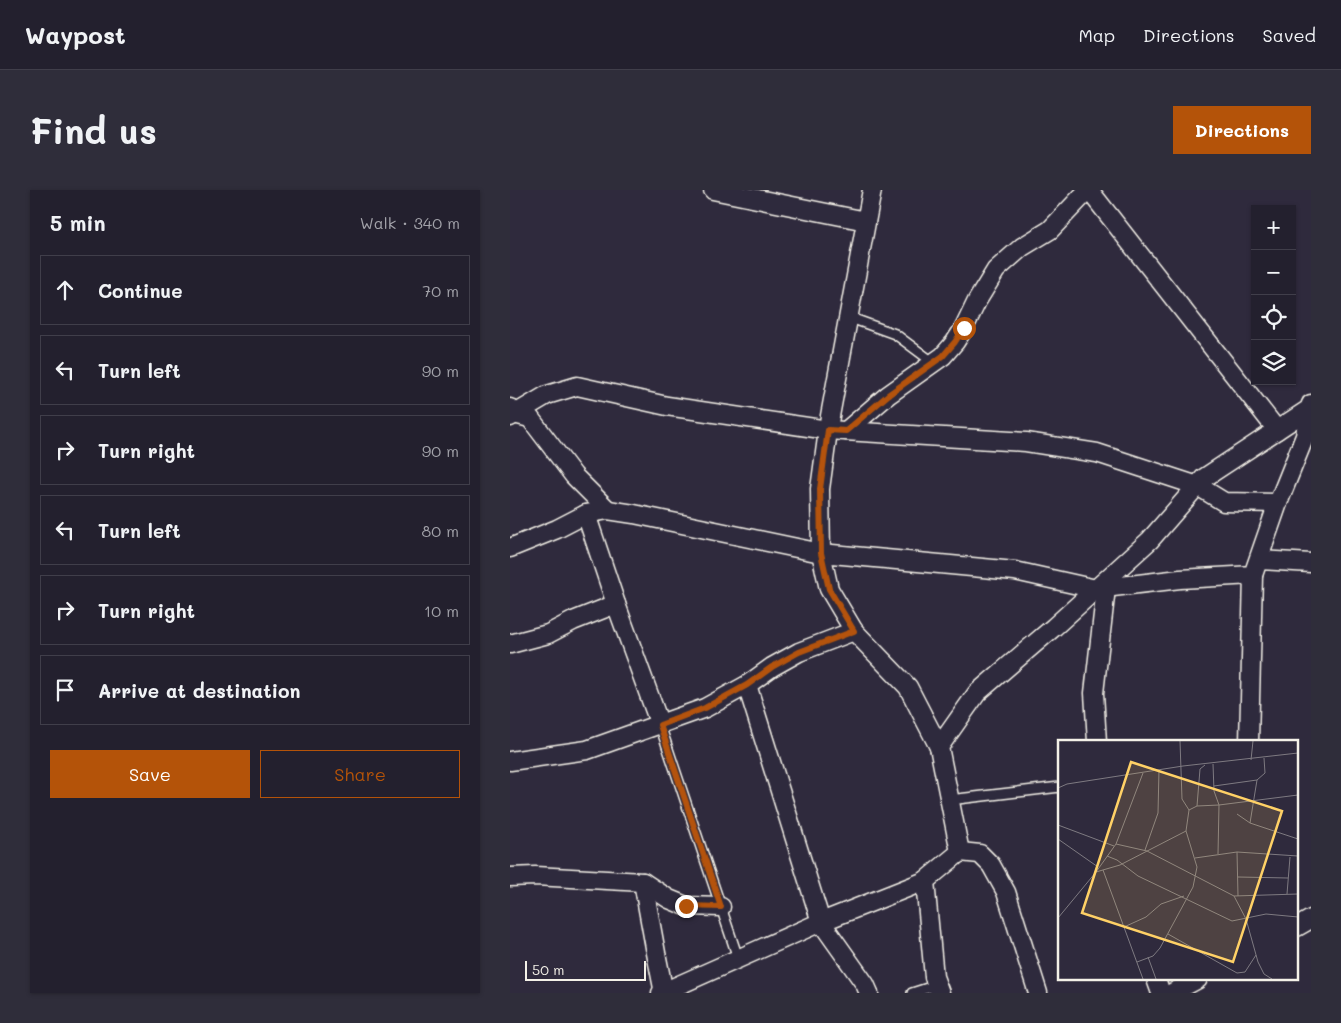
<!DOCTYPE html>
<meta charset="utf-8">
<style>
:root{--surface:#23202e;--page:#2f2d3a;--text:#f1f3f6;--muted:#a3a3aa;--line:#403e4a;--accent:#b45309}
body{margin:0;font-family:Mali,sans-serif;background:var(--page);color:var(--text)}
.controls{position:absolute;right:15px;top:15px;display:grid;overflow:hidden;border-radius:0px;box-shadow:0 1px 4px #0004}
.controls button{width:45px;height:45px;display:grid;place-items:center;padding:0;border:0;border-bottom:1px solid var(--line);background:var(--surface);color:var(--text);font:25px sans-serif}
.scale{position:absolute;left:15px;bottom:12px;width:121px;box-sizing:border-box;padding-left:5px;border:2px solid #f4f1e8;border-top:0;font-size:14px;line-height:18px;white-space:nowrap;color:#f4f1e8;-webkit-text-stroke:4px #2f2a3d;paint-order:stroke}
.stop{position:absolute;width:15px;height:15px;margin:-11px;border:4px solid #b45309;border-radius:50%;background:#fff}
.stop.end{background:#b45309;border-color:#fff;box-shadow:0 1px 5px #0008}
.list{margin:0;padding:0;list-style:none}
h2{display:flex;justify-content:space-between;align-items:center;height:65px;margin:0;padding:0 20px;font-size:21px}
h2 small{font-size:16px;font-weight:400;color:var(--muted)}
.list li{display:grid;grid-template-columns:32px 1fr auto;gap:15px;align-items:center;box-sizing:border-box;height:70px;margin:0 10px 10px;padding:0 10px;border:1px solid var(--line);border-radius:0px}
.list b{display:block;font-size:19px;white-space:nowrap}
.list em{font-size:16px;font-style:normal;color:var(--muted)}
.actions{display:flex;gap:10px;padding:15px 20px}
.actions a{flex:1;padding:11px 0;border:1px solid var(--accent);border-radius:0px;text-align:center;font-size:18px;color:var(--accent)}
.actions .main{background:var(--accent);color:#fff}
.icon{flex:none;width:28px;height:28px;fill:none;stroke:currentColor;stroke-width:2;stroke-linecap:round;stroke-linejoin:round}
.map{position:relative;flex:none;width:801px;height:803px;overflow:hidden;border-radius:0px}
header{display:flex;align-items:center;gap:30px;box-sizing:border-box;height:70px;padding:0 25px;background:var(--surface);border-bottom:1px solid var(--line)}
header strong{font-size:24px}
nav{display:flex;gap:28px;margin-inline-start:auto;font-size:18px}
.intro{display:flex;align-items:center;justify-content:space-between;box-sizing:border-box;height:120px;padding:0 30px}
h1{margin:0;font-size:35px}
.button{padding:12px 22px;border-radius:0px;background:var(--accent);color:#fff;font-size:18px;font-weight:700}
main{display:flex;gap:30px;padding:0 30px}
aside{flex:1;background:var(--surface);border-radius:0px;box-shadow:0 1px 4px #0004}
.map>svg:first-child{display:block}
.lines{fill:none;stroke-linecap:round;stroke-linejoin:round}
.lane-casing{stroke:#f4f1e8;stroke-width:12}
.street-casing{stroke:#f4f1e8;stroke-width:21}
.lane{stroke:#2f2a3d;stroke-width:9}
.street{stroke:#2f2a3d;stroke-width:18}
.route{stroke:#b45309;stroke-width:6}
.inset-road{fill:none;stroke:#7e7a81;stroke-width:1}
.view{fill:#ffd166;fill-opacity:0.15;stroke:#ffd166;stroke-width:2.5}
.inset-edge{fill:none;stroke:#f4f1e8;stroke-width:2.5}
</style>
<header>
<strong>Waypost</strong>
<nav><a>Map</a><a>Directions</a><a>Saved</a></nav>
</header>
<div class="intro"><h1>Find us</h1><a class="button">Directions</a></div>
<main>
<aside>
<h2>5 min<small>Walk · 340 m</small></h2>
<ul class="list">
<li><svg class="icon" aria-label="ahead" viewBox="0 0 24 24"><path d="M12 20V5M6 11l6-6 6 6"/></svg><div><b>Continue</b></div><em>70 m</em></li>
<li><svg class="icon" aria-label="left" viewBox="0 0 24 24"><path d="M17 20v-9H6M10 6l-5 5 5 5"/></svg><div><b>Turn left</b></div><em>90 m</em></li>
<li><svg class="icon" aria-label="right" viewBox="0 0 24 24"><path d="M7 20v-9h11M14 6l5 5-5 5"/></svg><div><b>Turn right</b></div><em>90 m</em></li>
<li><svg class="icon" aria-label="left" viewBox="0 0 24 24"><path d="M17 20v-9H6M10 6l-5 5 5 5"/></svg><div><b>Turn left</b></div><em>80 m</em></li>
<li><svg class="icon" aria-label="right" viewBox="0 0 24 24"><path d="M7 20v-9h11M14 6l5 5-5 5"/></svg><div><b>Turn right</b></div><em>10 m</em></li>
<li><svg class="icon" aria-label="arrive" viewBox="0 0 24 24"><path d="M6 21V4h12l-3 4 3 4H6"/></svg><div><b>Arrive at destination</b></div></li>
</ul>
<div class="actions"><a class="main">Save</a><a>Share</a></div>
</aside>
<div class="map">
<svg width="801" height="803" viewBox="0 0 801 803">
<rect width="100%" height="100%" fill="#2f2a3d"/>
<filter id="ink" filterUnits="userSpaceOnUse"><feTurbulence type="fractalNoise" baseFrequency=".02" numOctaves="2"/><feDisplacementMap in="SourceGraphic" scale="10" xChannelSelector="R" yChannelSelector="G"/><feConvolveMatrix kernelMatrix="1 2 1 2 8 2 1 2 1" color-interpolation-filters="sRGB"/></filter>
<g filter="url(#ink)">
<g class="lines">
<defs>
<g id="lane">
<path d="M338,127L385,144L424,173"/>
<path d="M150,535L228,768"/>
<path d="M439,610L550,597"/>
<path d="M402,803L427,795"/>
</g>
<g id="street">
<path d="M203,0L356,31"/>
<path d="M362,0L320,226L310,299L311,363L319,399L344,441L398,497L429,557"/>
<path d="M579,0L767,240"/>
<path d="M0,218L4,224L20,228L64,286L98,320"/>
<path d="M0,227L37,205L67,196L157,216L318,240L516,252L587,263L688,296L714,312L768,313"/>
<path d="M336,241L378,205L433,166L445,152L454,138L467,111L486,80L512,57L540,40L578,0"/>
<path d="M76,324L106,414L150,535"/>
<path d="M0,358L47,339L76,324L98,320L124,324L311,363L505,381L586,399L670,389L743,385L768,313L795,246L799,219"/>
<path d="M749,370L801,373"/>
<path d="M0,454L38,444L63,431L106,414"/>
<path d="M237,495L311,732L415,691"/>
<path d="M587,552L584,503L596,398"/>
<path d="M739,552L743,385"/>
<path d="M0,571L77,560L195,518L237,495L262,477L289,462L344,441"/>
<path d="M450,662L470,664L481,675L496,702L528,803"/>
<path d="M0,687L25,686L133,692L159,709L176,716L211,717"/>
<path d="M133,692L146,763L154,803"/>
<path d="M787,737L801,729"/>
<path d="M646,789L651,803"/>
<path d="M151,803L311,732L355,794L359,803"/>
<path d="M430,803L424,787L415,691L450,662L429,557L467,503L544,437L640,350L694,288L799,219L801,214"/>
<path d="M662,803L688,789"/>
</g>
</defs>
<use href="#lane" class="lane-casing"/>
<use href="#street" class="street-casing"/>
<use href="#lane" class="lane"/>
<use href="#street" class="street"/>
</g>
</g>
<g class="lines" filter="url(#ink)">
<path class="route" d="M176,716L211,717L150,535L195,518L237,495L262,477L289,462L344,441L319,399L311,363L310,299L318,240L336,241L378,205L433,166L445,152L454,138"/>
</g>
<g transform="translate(548 550)">
<rect width="240" height="240" fill="#2f2a3d"/>
<path class="inset-road" d="M122,1L124,59L131,70M193,20L195,1M155,24L156,51L161,65L240,55M156,46L199,40M0,48L9,44L125,26L240,13M139,66L161,65L160,114M179,74L192,83L240,99M192,83L199,40L207,33L206,18M0,85L56,106M0,99L40,127M58,104L85,33M87,110L100,73L101,30M179,112L180,156M49,116L59,120L80,136L174,181L208,174L240,177M137,118L179,112L240,116M45,130L85,239M38,132L58,104L89,111L176,156L240,154M180,137L230,138M229,154L232,117M176,156L188,179L200,222L206,234L214,239M0,178L38,132L62,125L128,91L131,70L139,66L142,29L147,25M66,187L88,177L103,164L126,156M110,194L179,233L187,232L198,215M90,217L98,239M79,222L95,216L102,208L135,147L139,127L128,91"/>
<path class="view" d="M73,22L224,71L175,222L24,173Z"/>
<rect width="240" height="240" class="inset-edge"/>
</g>
</svg>
<div class="controls">
<button>+</button>
<button>−</button>
<button><svg class="icon" aria-label="locate" viewBox="0 0 24 24"><circle cx="12" cy="12" r="6"/><path d="M12 2v4M12 18v4M2 12h4M18 12h4"/></svg></button>
<button><svg class="icon" aria-label="layers" viewBox="0 0 24 24"><path d="M12 4l9 5-9 5-9-5zM3 14l9 5 9-5"/></svg></button>
</div>
<div class="scale">50 m</div>
<div class="stop" style="left:454px;top:138px"></div>
<div class="stop end" style="left:176px;top:716px"></div>
</div>
</main>
